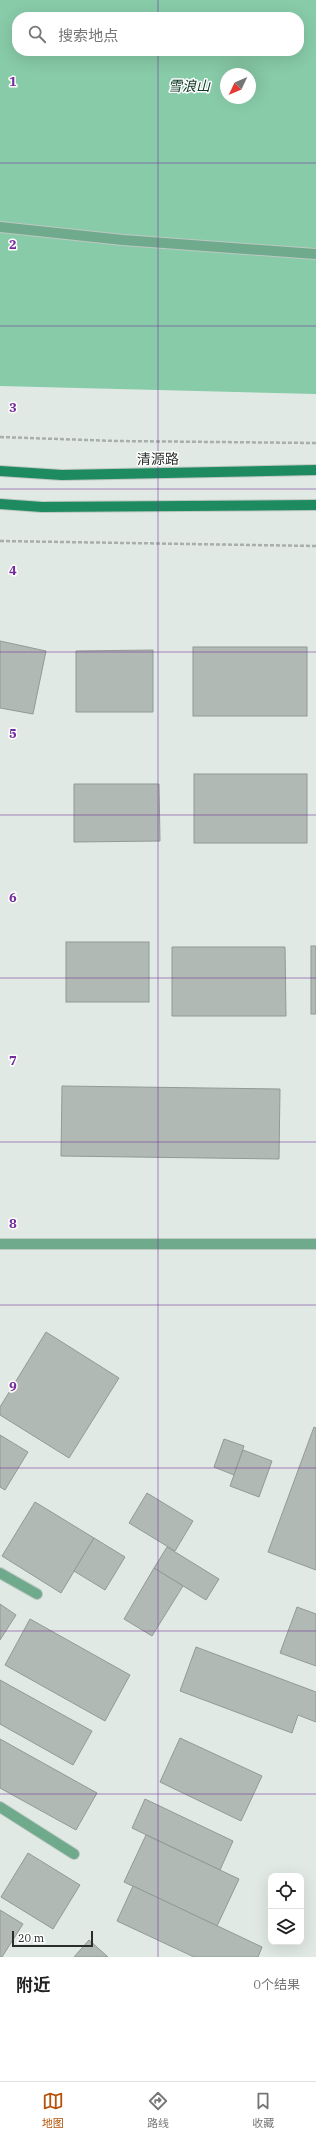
<!DOCTYPE html>
<html lang="zh">
<meta charset="utf-8">
<style>
:root{--surface:#fff;--page:#f2f2f2;--text:#222;--muted:#767676;--line:#e0e0e0;--accent:#b45309}
body{margin:0;font-family:"IBM Plex Serif","Noto Sans SC",serif;background:var(--page);color:var(--text)}
.controls{position:absolute;right:12px;bottom:12px;display:grid;overflow:hidden;border-radius:8px;box-shadow:0 4px 16px #0002}
.controls button{width:36px;height:36px;display:grid;place-items:center;padding:0;border:0;border-bottom:1px solid var(--line);background:var(--surface);color:var(--text);font:20px sans-serif}
.compass{position:absolute;left:220px;top:68px;width:36px;height:36px;border-radius:50%;background:var(--surface);box-shadow:0 4px 16px #0002;rotate:226deg}
.scale{position:absolute;left:12px;bottom:10px;width:81px;box-sizing:border-box;padding-left:4px;border:2px solid #2a2d2b;border-top:0;font-size:11px;line-height:14px;white-space:nowrap;color:#2a2d2b;-webkit-text-stroke:3px #fff;paint-order:stroke}
.list{margin:0;padding:0;list-style:none}
h2{display:flex;justify-content:space-between;align-items:center;height:52px;margin:0;padding:0 16px;font-size:17px}
h2 small{font-size:13px;font-weight:400;color:var(--muted)}
.icon{flex:none;width:22px;height:22px;fill:none;stroke:currentColor;stroke-width:2;stroke-linecap:round;stroke-linejoin:round}
.map{position:relative;flex:none;width:316px;height:1957px;overflow:hidden}
.search{position:absolute;background:var(--surface);box-shadow:0 4px 16px #0002;left:12px;right:12px;top:12px;height:44px;display:flex;align-items:center;gap:10px;box-sizing:border-box;padding:0 14px;border-radius:16px;color:var(--muted);font-size:15px}
.sheet{height:124px;background:var(--surface)}
nav{display:flex;justify-content:space-around;align-items:center;box-sizing:border-box;height:56px;border-top:1px solid var(--line);background:var(--surface);font-size:11px;color:var(--muted)}
nav a{display:grid;justify-items:center;gap:2px}
nav .on{color:var(--accent)}
.map>svg:first-child{display:block}
.green{fill:#88cba8;fill-rule:evenodd}
.building{fill:#b0b9b3;stroke:#919a95}
.lines{fill:none;stroke-linecap:round;stroke-linejoin:round}
.street-casing{stroke:#bfc7c3;stroke-width:12}
.secondary-casing{stroke:#bfc7c3;stroke-width:12}
.path{stroke:#a8afab;stroke-width:2.5;stroke-dasharray:4 2;stroke-linecap:butt}
.street{stroke:#6eaa8b;stroke-width:10}
.secondary{stroke:#1d8b5f;stroke-width:10}
.grid{fill:none;stroke:#752b9d;stroke-width:1;stroke-opacity:0.55}
.labels{text-anchor:middle;dominant-baseline:central;stroke-width:3;stroke-linejoin:round;paint-order:stroke}
.park-label{font-size:14px;font-style:italic;fill:#0b3623;stroke:#fff}
.street-label{font-size:14px;fill:#2a2d2b;stroke:#fff}
.grid-label{font-size:13px;text-anchor:middle;font-weight:bold;fill:#752b9d;stroke:#fff;stroke-width:3;stroke-linejoin:round;paint-order:stroke}
</style>
<div class="map">
<svg width="316" height="1957" viewBox="0 0 316 1957">
<rect width="100%" height="100%" fill="#e0e9e4"/>
<path class="green" d="M0,0H316V394L0,386ZM17,17H299V51H17ZM226,74H250V98H226Z"/>
<g class="building">
<path d="M0,641L46,651L33,714L0,708Z"/>
<rect x="193" y="647" width="114" height="69"/>
<path d="M153,650V712H76V651Z"/>
<rect x="194" y="774" width="113" height="69"/>
<path d="M74,784H159L160,841L74,842Z"/>
<rect x="66" y="942" width="83" height="60"/>
<rect x="311" y="946" width="5" height="68"/>
<path d="M172,947H285L286,1016H172Z"/>
<path d="M62,1086L280,1089L279,1159L61,1156Z"/>
<path d="M46,1332L119,1378L69,1458L0,1415V1407Z"/>
<path d="M314,1427L316,1428V1570L268,1552Z"/>
<path d="M0,1435L28,1452L5,1490L0,1487Z"/>
<path d="M224,1439L244,1446L234,1475L214,1467Z"/>
<path d="M243,1450L272,1461L259,1497L230,1486Z"/>
<path d="M147,1493L193,1521L175,1551L129,1523Z"/>
<path d="M35,1502L94,1538L61,1593L2,1556Z"/>
<path d="M94,1538L125,1557L105,1590L74,1571Z"/>
<path d="M167,1547L219,1579L206,1600L154,1568Z"/>
<path d="M154,1568L183,1586L152,1636L124,1619Z"/>
<path d="M0,1604L16,1615L0,1640Z"/>
<path d="M297,1607L316,1614V1666L280,1653Z"/>
<path d="M30,1619L130,1675L105,1721L5,1665Z"/>
<path d="M196,1647L316,1692V1722L298,1715L292,1733L180,1691Z"/>
<path d="M0,1680L92,1731L73,1765L0,1724Z"/>
<path d="M180,1738L262,1776L241,1821L160,1782Z"/>
<path d="M0,1739L97,1793L76,1830L0,1788Z"/>
<path d="M145,1799L233,1841L220,1870L132,1828Z"/>
<path d="M146,1835L239,1879L217,1926L124,1882Z"/>
<path d="M28,1853L80,1885L53,1929L1,1897Z"/>
<path d="M133,1886L262,1947L258,1957H194L117,1921Z"/>
<path d="M0,1910L23,1924L2,1957H0Z"/>
<path d="M89,1940L108,1957H74Z"/>
</g>
<g class="lines">
<defs>
<g id="street">
<path d="M0,227L123,240L316,254"/>
<path d="M0,1244H316"/>
<path d="M0,1573L37,1594"/>
<path d="M0,1807L74,1854"/>
</g>
<g id="secondary">
<path d="M0,471L62,475L316,470"/>
<path d="M0,504L42,507L316,505"/>
</g>
</defs>
<use href="#street" class="street-casing"/>
<use href="#secondary" class="secondary-casing"/>
<g class="path">
<path d="M0,437L116,441L316,443"/>
<path d="M0,541L316,546"/>
</g>
<use href="#street" class="street"/>
<use href="#secondary" class="secondary"/>
</g>
<path class="grid" d="M158,0V17M158,51V1957M0,163H316M0,326H316M0,489H316M0,652H316M0,815H316M0,978H316M0,1142H316M0,1305H316M0,1468H316M0,1631H316M0,1794H316"/>
<g class="labels">
<g class="park-label">
<text x="189" y="86">雪浪山</text>
</g>
<g class="street-label">
<text transform="translate(158 459) rotate(-1)">清源路</text>
</g>
</g>
<g class="grid-label">
<text x="13" y="86">1</text>
<text x="13" y="249">2</text>
<text x="13" y="412">3</text>
<text x="13" y="575">4</text>
<text x="13" y="738">5</text>
<text x="13" y="902">6</text>
<text x="13" y="1065">7</text>
<text x="13" y="1228">8</text>
<text x="13" y="1391">9</text>
</g>
</svg>
<div class="controls">
<button><svg class="icon" aria-label="locate" viewBox="0 0 24 24"><circle cx="12" cy="12" r="6"/><path d="M12 2v4M12 18v4M2 12h4M18 12h4"/></svg></button>
<button><svg class="icon" aria-label="layers" viewBox="0 0 24 24"><path d="M12 4l9 5-9 5-9-5zM3 14l9 5 9-5"/></svg></button>
</div>
<svg class="compass" viewBox="-18 -18 36 36"><path d="M0-13l5 13h-10z" fill="#e53935"/><path d="M0 13l5-13h-10z" fill="#767676"/></svg>
<div class="scale">20 m</div>
<div class="search"><svg class="icon" aria-label="search" viewBox="0 0 24 24"><circle cx="10" cy="10" r="6"/><path d="M15 15l6 6"/></svg>搜索地点</div>
</div>
<section class="sheet">
<h2>附近<small>0个结果</small></h2>
<ul class="list">
</ul>
</section>
<nav>
<a class="on"><svg class="icon" aria-label="map" viewBox="0 0 24 24"><path d="M3 6l6-2 6 2 6-2v14l-6 2-6-2-6 2zM9 4v14M15 6v14"/></svg>地图</a>
<a><svg class="icon" aria-label="directions" viewBox="0 0 24 24"><path d="M12 3l9 9-9 9-9-9zM9 14v-3h6M13 9l2 2-2 2"/></svg>路线</a>
<a><svg class="icon" aria-label="saved" viewBox="0 0 24 24"><path d="M7 4h10v16l-5-4-5 4z"/></svg>收藏</a>
</nav>
